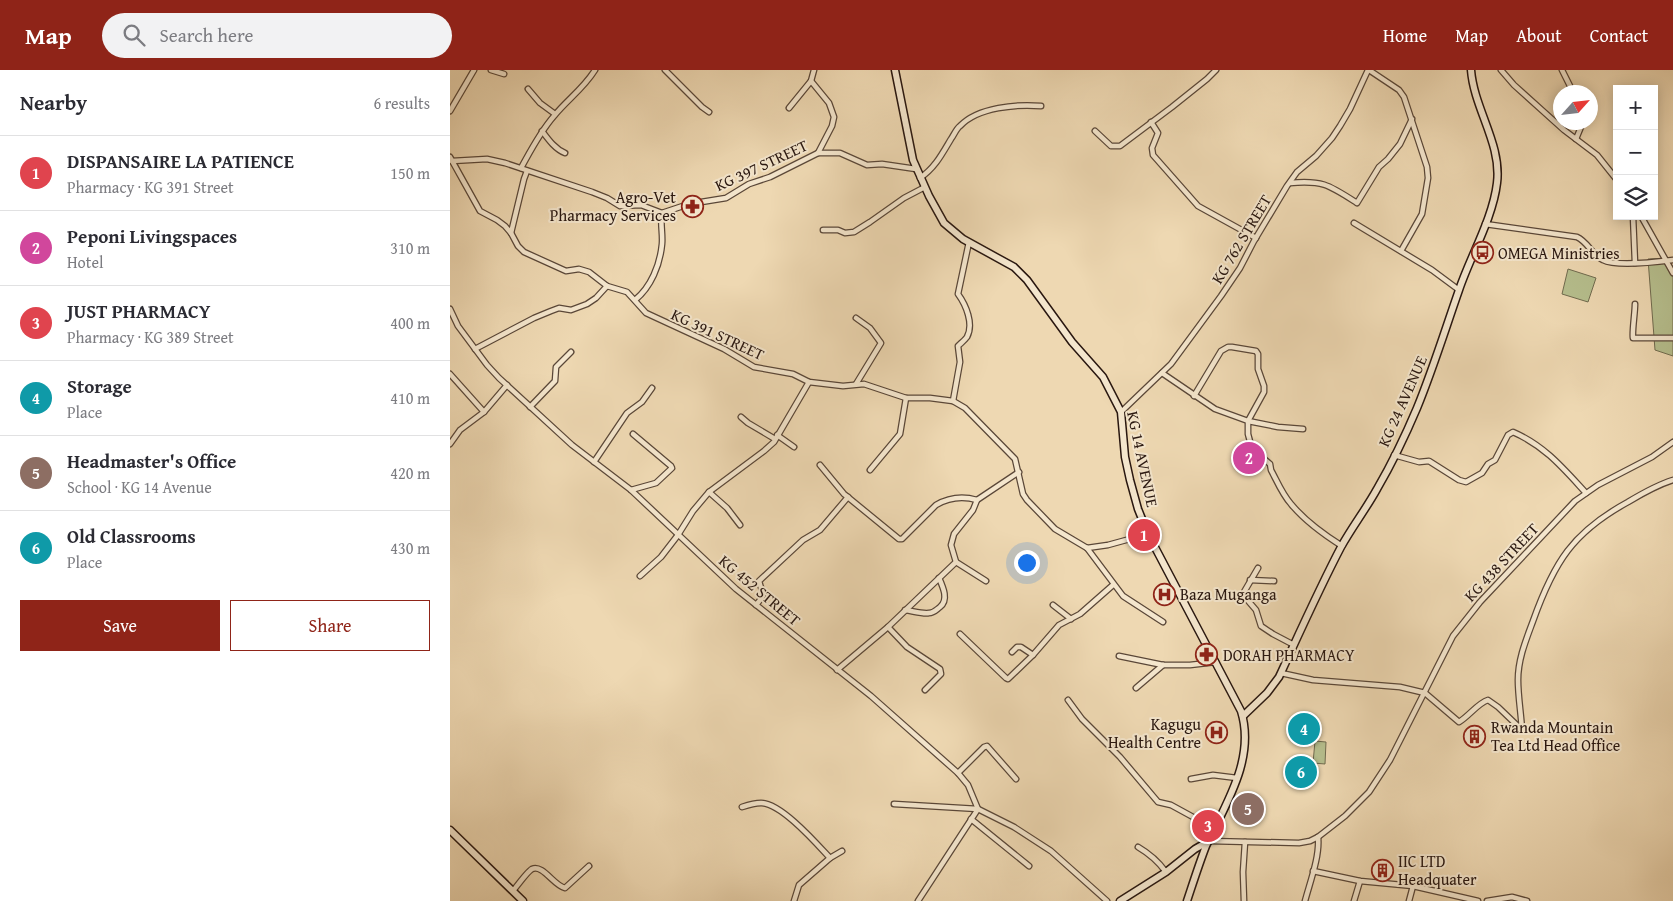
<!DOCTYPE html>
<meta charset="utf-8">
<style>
:root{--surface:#fff;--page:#f2f2f3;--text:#2b2b33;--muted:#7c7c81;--line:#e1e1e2;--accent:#8f2418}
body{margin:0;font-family:"Gentium Book Plus",serif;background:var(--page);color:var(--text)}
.controls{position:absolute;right:15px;top:15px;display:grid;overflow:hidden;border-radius:0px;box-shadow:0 2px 12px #0003}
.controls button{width:45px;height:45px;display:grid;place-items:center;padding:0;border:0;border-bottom:1px solid var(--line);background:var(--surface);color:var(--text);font:25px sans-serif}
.compass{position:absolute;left:1103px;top:15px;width:45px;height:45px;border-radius:50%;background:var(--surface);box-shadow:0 2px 12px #0003;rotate:63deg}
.you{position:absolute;left:576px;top:492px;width:18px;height:18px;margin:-12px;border:4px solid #fff;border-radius:50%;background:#1a73e8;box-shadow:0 0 0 8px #1a73e833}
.badge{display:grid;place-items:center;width:32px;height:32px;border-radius:50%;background:var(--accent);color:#fff;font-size:16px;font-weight:700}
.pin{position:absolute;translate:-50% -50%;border:2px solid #fff;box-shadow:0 1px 5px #0006}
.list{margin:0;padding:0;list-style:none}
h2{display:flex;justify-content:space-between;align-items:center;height:65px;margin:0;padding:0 20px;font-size:21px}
h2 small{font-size:16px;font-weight:400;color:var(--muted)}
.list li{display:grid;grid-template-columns:32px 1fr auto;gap:15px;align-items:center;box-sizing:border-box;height:75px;padding:0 20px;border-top:1px solid var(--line)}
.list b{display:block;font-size:19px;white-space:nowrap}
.list p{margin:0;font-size:16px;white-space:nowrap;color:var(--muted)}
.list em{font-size:16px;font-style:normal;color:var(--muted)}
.actions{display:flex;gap:10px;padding:15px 20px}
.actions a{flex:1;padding:11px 0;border:1px solid var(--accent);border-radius:0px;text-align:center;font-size:18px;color:var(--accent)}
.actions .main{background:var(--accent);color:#fff}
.icon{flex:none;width:28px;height:28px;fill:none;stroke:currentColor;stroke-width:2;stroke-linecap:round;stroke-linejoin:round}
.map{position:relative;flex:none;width:1223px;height:831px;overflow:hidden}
header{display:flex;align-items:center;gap:30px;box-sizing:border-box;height:70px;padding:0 25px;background:var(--accent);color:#fff}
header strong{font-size:24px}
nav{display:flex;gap:28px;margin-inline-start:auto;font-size:18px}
.search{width:350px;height:45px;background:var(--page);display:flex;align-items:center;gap:12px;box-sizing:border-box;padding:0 18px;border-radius:28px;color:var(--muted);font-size:19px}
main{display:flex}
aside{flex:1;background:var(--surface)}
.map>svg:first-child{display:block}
.green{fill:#b6bf8e;stroke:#706b4f}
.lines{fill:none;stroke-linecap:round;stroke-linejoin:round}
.street-casing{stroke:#5a4738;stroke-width:7}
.secondary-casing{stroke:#291710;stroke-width:9}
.street{stroke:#f4e6cd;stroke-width:4.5}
.secondary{stroke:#f4e6cd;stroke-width:6}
.labels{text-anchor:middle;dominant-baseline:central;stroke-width:4;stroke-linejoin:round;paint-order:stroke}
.street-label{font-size:16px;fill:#291710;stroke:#f4e6cd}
.poi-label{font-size:16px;fill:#291710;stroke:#f4e6cd;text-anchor:start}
</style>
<header>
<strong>Map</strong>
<div class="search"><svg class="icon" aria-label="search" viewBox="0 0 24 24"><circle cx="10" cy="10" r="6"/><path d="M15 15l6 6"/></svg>Search here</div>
<nav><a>Home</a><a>Map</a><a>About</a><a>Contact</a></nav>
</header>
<main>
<aside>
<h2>Nearby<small>6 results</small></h2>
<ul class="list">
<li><span class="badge" style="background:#e0444e">1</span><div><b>DISPANSAIRE LA PATIENCE</b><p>Pharmacy · KG 391 Street</p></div><em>150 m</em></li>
<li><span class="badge" style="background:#d1479c">2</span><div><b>Peponi Livingspaces</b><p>Hotel</p></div><em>310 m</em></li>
<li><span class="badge" style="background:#e0444e">3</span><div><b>JUST PHARMACY</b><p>Pharmacy · KG 389 Street</p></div><em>400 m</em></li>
<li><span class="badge" style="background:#0f9aa8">4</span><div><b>Storage</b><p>Place</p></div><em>410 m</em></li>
<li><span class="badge" style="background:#8d6e63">5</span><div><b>Headmaster's Office</b><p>School · KG 14 Avenue</p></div><em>420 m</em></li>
<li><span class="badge" style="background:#0f9aa8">6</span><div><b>Old Classrooms</b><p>Place</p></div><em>430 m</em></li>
</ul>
<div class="actions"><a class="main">Save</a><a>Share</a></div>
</aside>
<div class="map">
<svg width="1223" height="831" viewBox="0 0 1223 831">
<rect width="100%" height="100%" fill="#eed8b2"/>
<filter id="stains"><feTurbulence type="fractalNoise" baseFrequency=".004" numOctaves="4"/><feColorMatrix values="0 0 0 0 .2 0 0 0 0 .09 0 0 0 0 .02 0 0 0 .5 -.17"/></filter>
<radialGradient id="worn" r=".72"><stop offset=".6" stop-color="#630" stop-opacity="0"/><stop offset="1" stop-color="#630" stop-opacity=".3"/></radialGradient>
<g class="green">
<path d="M1218,188L1223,198V286L1205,280L1198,189Z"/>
<path d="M1118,199L1146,208L1138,232L1112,224Z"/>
<path d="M865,671L876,672L875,694L863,693Z"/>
</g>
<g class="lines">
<defs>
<g id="street">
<path d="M41,0L54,4"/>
<path d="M215,0L252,37L259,42"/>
<path d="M919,0L949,20L954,27L977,97L978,108L972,144L951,181"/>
<path d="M1051,0L1064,15L1114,60L1147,85L1167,110"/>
<path d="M1112,0L1123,22"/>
<path d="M78,19L90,33L105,44"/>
<path d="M339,38L361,11"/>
<path d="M0,41L24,0"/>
<path d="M701,52L708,63L702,78L703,85L748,136L806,168"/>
<path d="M92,61C98,69 105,79 115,83"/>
<path d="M645,61L661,76H670L722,37L757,9L766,0"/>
<path d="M1126,69L1133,52"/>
<path d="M368,83H390L417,95L432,94L466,99"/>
<path d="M0,87L30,141L47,150L55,156L61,163L68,176L74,182L116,201L129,199L139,202L157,216L177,222L196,243L274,279L304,297L343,304L359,312L393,316L414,314L456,328H480L503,331L515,338L565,389L573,424L577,430L605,459L637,478L658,475L698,464"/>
<path d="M2,91L37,89L55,93L142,122L157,128L170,136L191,135L212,143L239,134L276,128L299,114L320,107L368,83L382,56L384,47L379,33L361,11L364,0"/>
<path d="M71,98C81,80 90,62 104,46C117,30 134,18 145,0"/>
<path d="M470,108C485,98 492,84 501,69C504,65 506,59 510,56C528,37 567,34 591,36"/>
<path d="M840,113C873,110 879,115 907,133L929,97L938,89L950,74L962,49"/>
<path d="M1183,146L1185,193"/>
<path d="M1191,146L1223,203"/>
<path d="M904,153L982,200L1009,220"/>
<path d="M1035,154L1127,167C1138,172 1142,185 1153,190C1166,197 1207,192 1223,190"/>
<path d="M373,160H388L395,163L404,162L420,152L454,128L475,117"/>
<path d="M61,163L74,109L77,101"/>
<path d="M185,230C201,217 210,195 212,174C213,164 210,153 212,143"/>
<path d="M1185,234C1185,243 1182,261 1183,268H1223"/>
<path d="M0,239L8,256L37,295L49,308L122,375L181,420L286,519L421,626L508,703L518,715L528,739L468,831"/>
<path d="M406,248L420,258L431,273L406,314"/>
<path d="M25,279L84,248L101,241L109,238L121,240L137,234L146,228L157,216"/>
<path d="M712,303L765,339L798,351V364L802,379L820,394L821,400C827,411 832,424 841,434C855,451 873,464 892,476"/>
<path d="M0,304L34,342"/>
<path d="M744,326L771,281L778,277H782L806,281L808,284V299L814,316V322L798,351L828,357L853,359"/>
<path d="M503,331L510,292L508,276C511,273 514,271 517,267C524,254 516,235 508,224L519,172"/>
<path d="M80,337L105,311L106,297L121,282"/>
<path d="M671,342L721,294L771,226L790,198L804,171L837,116L847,102L866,86L882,68L890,56L900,39L918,0"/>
<path d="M291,347L298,353L325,369"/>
<path d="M327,365L344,377"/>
<path d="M0,374L10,360L34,342L57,315"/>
<path d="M944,385L969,392L979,391L1009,410L1016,412L1032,403L1038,394L1045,390L1058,365L1063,362C1095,376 1113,398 1136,423"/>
<path d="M144,392L177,343L192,332L202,318"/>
<path d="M370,395L394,424L449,469H452L486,435C498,428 513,426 527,430"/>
<path d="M420,400L450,364L456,328"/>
<path d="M181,420L206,413L222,398L221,396L183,364"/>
<path d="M259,422L277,438L290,455"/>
<path d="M637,478L673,526L713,552"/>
<path d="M506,492L536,511"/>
<path d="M808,498L794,522V526L806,540L811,556L823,564L844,575"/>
<path d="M190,506L211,487L228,465L243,441L259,422L314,381L324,372L359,312"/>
<path d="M800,510L824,511"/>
<path d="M306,535C319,519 312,526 309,511L353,470L370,460L398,427"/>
<path d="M603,535L621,549"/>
<path d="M455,540C463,541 472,544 479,543C484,543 486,540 490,537C499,530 493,517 489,508"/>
<path d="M438,557L457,577L490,599L491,604L475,620"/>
<path d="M510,564L556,608L558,609L583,585L609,555L630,544L663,515"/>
<path d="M562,582L567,577H571L583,585"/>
<path d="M669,586L713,595H740L766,592"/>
<path d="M387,600L438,557L506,492L501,475L504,464L523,440L527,430L569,402"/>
<path d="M831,603L863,610L950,617L975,623L1009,652C1019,646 1028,633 1038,630L1048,637L1072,660"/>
<path d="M686,618L713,595"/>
<path d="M618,630L632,649L670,687L708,732L721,735L765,759"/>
<path d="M1072,660C1071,643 1068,626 1068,610C1068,589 1076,570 1083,551C1104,492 1123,462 1178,432C1193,423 1207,415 1223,410"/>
<path d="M508,703L534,677L537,676L566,709"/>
<path d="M741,709L763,705L787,708"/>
<path d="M444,734L528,739L564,757L601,781L657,831"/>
<path d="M292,737C298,735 305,733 311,733C331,733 366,773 380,788"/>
<path d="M521,749L579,796"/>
<path d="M759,771L849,773L860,771L868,767L895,746L919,722L940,690L1003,566L1030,532L1125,431L1148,415L1202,387L1223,372"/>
<path d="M688,777C700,784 708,791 716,802"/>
<path d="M863,801L910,811L963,816L1028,831"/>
<path d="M63,821C67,816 77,802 82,799C93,794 104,816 115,818L139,796"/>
<path d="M344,831L349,815L380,788L392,781"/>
<path d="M794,831L793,802L795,772"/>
<path d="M855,831C860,812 870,786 868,767"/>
<path d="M904,831L910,811"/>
<path d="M959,831L963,816"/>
<path d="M1037,831L1062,827L1077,831"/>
</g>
<g id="secondary">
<path d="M445,0L463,90L479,126L494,153L513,169L564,197L577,210L622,272L653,307L671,342L675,387L680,410L688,439L698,464L791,641C806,689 775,735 756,776C749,794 743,813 737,831"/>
<path d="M793,646L817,623L829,607C849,564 869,519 891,477C902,457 916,439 927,419C941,395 956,364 967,338C983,299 995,260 1009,220C1020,187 1043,148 1047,113C1052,74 1024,39 1021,0"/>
<path d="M0,760L73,831"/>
<path d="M670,831L716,802L745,779L759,771"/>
</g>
</defs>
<use href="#street" class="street-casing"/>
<use href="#secondary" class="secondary-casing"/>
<use href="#street" class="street"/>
<use href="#secondary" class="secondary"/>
</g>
<defs>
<symbol id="pharmacy-ring" viewBox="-11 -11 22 22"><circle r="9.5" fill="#f4e6cd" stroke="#8f2418" stroke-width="1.5"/><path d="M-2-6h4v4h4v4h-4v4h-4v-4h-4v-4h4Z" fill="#8f2418"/></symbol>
<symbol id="bus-ring" viewBox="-11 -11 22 22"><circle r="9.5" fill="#f4e6cd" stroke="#8f2418" stroke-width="1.5"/><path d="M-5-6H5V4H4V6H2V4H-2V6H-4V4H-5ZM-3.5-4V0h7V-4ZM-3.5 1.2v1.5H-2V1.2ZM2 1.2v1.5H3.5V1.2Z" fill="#8f2418"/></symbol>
<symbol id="hospital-ring" viewBox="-11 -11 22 22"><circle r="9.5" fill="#f4e6cd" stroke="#8f2418" stroke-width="1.5"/><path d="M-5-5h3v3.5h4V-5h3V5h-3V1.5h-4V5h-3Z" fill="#8f2418"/></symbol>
<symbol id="building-ring" viewBox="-11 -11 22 22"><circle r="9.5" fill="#f4e6cd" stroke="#8f2418" stroke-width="1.5"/><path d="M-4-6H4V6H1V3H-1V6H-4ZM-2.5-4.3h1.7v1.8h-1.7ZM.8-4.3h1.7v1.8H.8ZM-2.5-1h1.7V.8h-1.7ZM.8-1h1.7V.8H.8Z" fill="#8f2418"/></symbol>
</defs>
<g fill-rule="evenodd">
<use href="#pharmacy-ring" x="230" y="124" width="25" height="25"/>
<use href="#bus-ring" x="1020" y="170" width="25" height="25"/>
<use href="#hospital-ring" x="702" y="512" width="25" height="25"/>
<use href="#pharmacy-ring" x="744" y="572" width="25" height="25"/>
<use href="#hospital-ring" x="754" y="650" width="25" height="25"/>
<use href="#building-ring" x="1012" y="654" width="25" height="25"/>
<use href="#building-ring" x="920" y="788" width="25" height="25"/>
</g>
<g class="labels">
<g class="street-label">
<text transform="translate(311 95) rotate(-25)">KG 397 STREET</text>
<text transform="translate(791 169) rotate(-59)">KG 762 STREET</text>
<text transform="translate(268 264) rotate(25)">KG 391 STREET</text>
<text transform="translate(952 331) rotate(-66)">KG 24 AVENUE</text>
<text transform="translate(693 389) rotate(78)">KG 14 AVENUE</text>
<text transform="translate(1051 492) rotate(-47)">KG 438 STREET</text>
<text transform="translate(310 520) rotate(40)">KG 452 STREET</text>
</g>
<g class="poi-label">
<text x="226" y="127" text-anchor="end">Agro-Vet<tspan x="226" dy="18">Pharmacy Services</tspan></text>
<text x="1048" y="183">OMEGA Ministries</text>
<text x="730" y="524">Baza Muganga</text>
<text x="773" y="585">DORAH PHARMACY</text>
<text x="751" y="654" text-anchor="end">Kagugu<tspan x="751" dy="18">Health Centre</tspan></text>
<text x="1041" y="657">Rwanda Mountain<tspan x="1041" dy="18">Tea Ltd Head Office</tspan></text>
<text x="948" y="791">IIC LTD<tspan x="948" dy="18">Headquater</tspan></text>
</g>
</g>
<rect width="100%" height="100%" filter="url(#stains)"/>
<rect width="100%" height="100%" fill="url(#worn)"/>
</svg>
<div class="controls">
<button>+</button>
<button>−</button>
<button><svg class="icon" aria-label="layers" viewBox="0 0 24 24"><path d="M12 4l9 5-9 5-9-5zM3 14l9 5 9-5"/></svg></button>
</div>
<svg class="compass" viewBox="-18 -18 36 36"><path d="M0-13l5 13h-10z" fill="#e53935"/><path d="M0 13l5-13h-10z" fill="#7c7c81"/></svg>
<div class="you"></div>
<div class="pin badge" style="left:694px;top:465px;background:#e0444e">1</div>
<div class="pin badge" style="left:799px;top:388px;background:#d1479c">2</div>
<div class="pin badge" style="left:758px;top:756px;background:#e0444e">3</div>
<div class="pin badge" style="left:854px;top:659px;background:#0f9aa8">4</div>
<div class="pin badge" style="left:798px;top:739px;background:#8d6e63">5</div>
<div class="pin badge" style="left:851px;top:702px;background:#0f9aa8">6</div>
</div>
</main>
